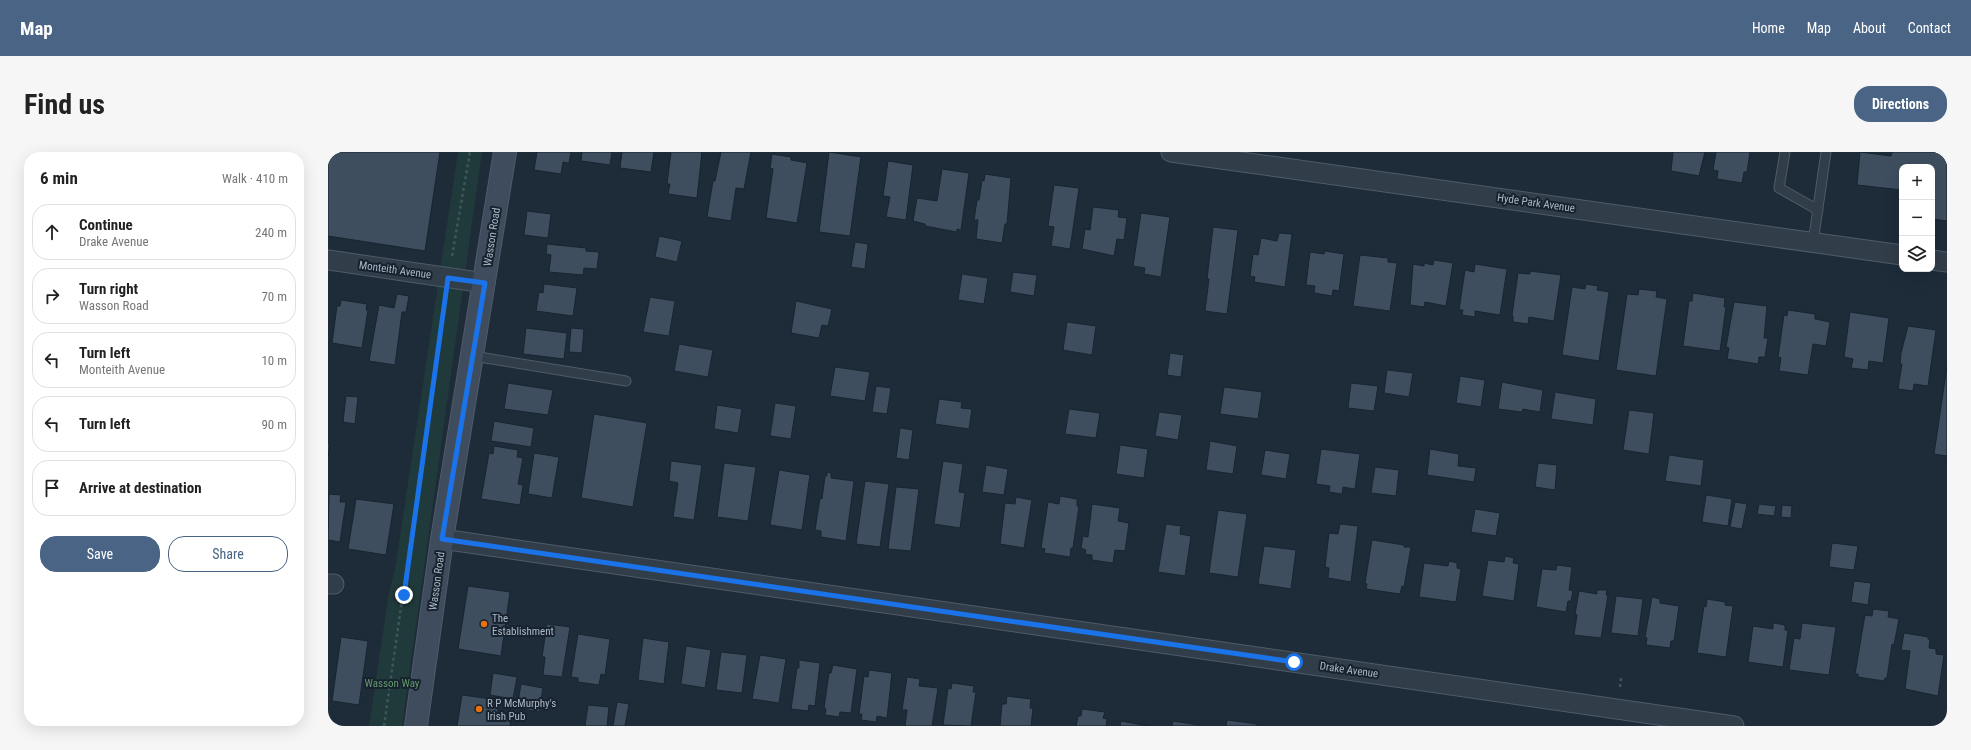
<!DOCTYPE html>
<meta charset="utf-8">
<style>
:root{--surface:#fff;--page:#f6f6f6;--text:#222;--muted:#767676;--line:#e0e0e0;--accent:#496485}
body{margin:0;font-family:"Roboto Condensed",sans-serif;background:var(--page);color:var(--text)}
.controls{position:absolute;right:12px;top:12px;display:grid;overflow:hidden;border-radius:8px;box-shadow:0 4px 16px #0002}
.controls button{width:36px;height:36px;display:grid;place-items:center;padding:0;border:0;border-bottom:1px solid var(--line);background:var(--surface);color:var(--text);font:20px sans-serif}
.stop{position:absolute;width:12px;height:12px;margin:-9px;border:3px solid #1a73e8;border-radius:50%;background:#fff}
.stop.end{background:#1a73e8;border-color:#fff;box-shadow:0 1px 4px #0008}
.list{margin:0;padding:0;list-style:none}
h2{display:flex;justify-content:space-between;align-items:center;height:52px;margin:0;padding:0 16px;font-size:17px}
h2 small{font-size:13px;font-weight:400;color:var(--muted)}
.list li{display:grid;grid-template-columns:26px 1fr auto;gap:12px;align-items:center;box-sizing:border-box;height:56px;margin:0 8px 8px;padding:0 8px;border:1px solid var(--line);border-radius:16px}
.list b{display:block;font-size:15px;white-space:nowrap}
.list p{margin:0;font-size:13px;white-space:nowrap;color:var(--muted)}
.list em{font-size:13px;font-style:normal;color:var(--muted)}
.actions{display:flex;gap:8px;padding:12px 16px}
.actions a{flex:1;padding:9px 0;border:1px solid var(--accent);border-radius:16px;text-align:center;font-size:14px;color:var(--accent)}
.actions .main{background:var(--accent);color:#fff}
.icon{flex:none;width:22px;height:22px;fill:none;stroke:currentColor;stroke-width:2;stroke-linecap:round;stroke-linejoin:round}
.map{position:relative;flex:none;width:1619px;height:574px;overflow:hidden;border-radius:16px}
header{display:flex;align-items:center;gap:24px;box-sizing:border-box;height:56px;padding:0 20px;background:var(--accent);color:#fff}
header strong{font-size:19px}
nav{display:flex;gap:22px;margin-inline-start:auto;font-size:14px}
.intro{display:flex;align-items:center;justify-content:space-between;box-sizing:border-box;height:96px;padding:0 24px}
h1{margin:0;font-size:28px}
.button{padding:10px 18px;border-radius:16px;background:var(--accent);color:#fff;font-size:14px;font-weight:700}
main{display:flex;gap:24px;padding:0 24px}
aside{flex:1;background:var(--surface);border-radius:16px;box-shadow:0 4px 16px #0002}
.map>svg:first-child{display:block}
.green{fill:#20393a}
.building{fill:#3e4e5f;stroke:#192430}
.lines{fill:none;stroke-linecap:round;stroke-linejoin:round}
.lane-casing{stroke:#4f5b68;stroke-width:11}
.street-casing{stroke:#4f5b68;stroke-width:21}
.secondary-casing{stroke:#4f5b68;stroke-width:24}
.path{stroke:#3d5658;stroke-width:2.5;stroke-dasharray:3 3;stroke-linecap:butt}
.lane{stroke:#323d4a;stroke-width:9}
.street{stroke:#323d4a;stroke-width:19}
.secondary{stroke:#3f4c5d;stroke-width:22}
.route{stroke:#1a73e8;stroke-width:5}
.food-dot{fill:#e8710a;stroke:#17222e;stroke-width:1.5}
.labels{text-anchor:middle;dominant-baseline:central;stroke-width:4;stroke-linejoin:round;paint-order:stroke}
.street-label{font-size:11px;fill:#acb8c7;stroke:#17222e}
.poi-label{font-size:11px;fill:#acb8c7;stroke:#17222e;text-anchor:start}
.park-label{font-size:11px;fill:#61996b;stroke:#17222e}
</style>
<header>
<strong>Map</strong>
<nav><a>Home</a><a>Map</a><a>About</a><a>Contact</a></nav>
</header>
<div class="intro"><h1>Find us</h1><a class="button">Directions</a></div>
<main>
<aside>
<h2>6 min<small>Walk · 410 m</small></h2>
<ul class="list">
<li><svg class="icon" aria-label="ahead" viewBox="0 0 24 24"><path d="M12 20V5M6 11l6-6 6 6"/></svg><div><b>Continue</b><p>Drake Avenue</p></div><em>240 m</em></li>
<li><svg class="icon" aria-label="right" viewBox="0 0 24 24"><path d="M7 20v-9h11M14 6l5 5-5 5"/></svg><div><b>Turn right</b><p>Wasson Road</p></div><em>70 m</em></li>
<li><svg class="icon" aria-label="left" viewBox="0 0 24 24"><path d="M17 20v-9H6M10 6l-5 5 5 5"/></svg><div><b>Turn left</b><p>Monteith Avenue</p></div><em>10 m</em></li>
<li><svg class="icon" aria-label="left" viewBox="0 0 24 24"><path d="M17 20v-9H6M10 6l-5 5 5 5"/></svg><div><b>Turn left</b></div><em>90 m</em></li>
<li><svg class="icon" aria-label="arrive" viewBox="0 0 24 24"><path d="M6 21V4h12l-3 4 3 4H6"/></svg><div><b>Arrive at destination</b></div></li>
</ul>
<div class="actions"><a class="main">Save</a><a>Share</a></div>
</aside>
<div class="map">
<svg width="1619" height="574" viewBox="0 0 1619 574">
<rect width="100%" height="100%" fill="#1e2b39"/>
<path class="green" d="M130,0H154L74,574H41L61,440L67,417Z"/>
<g class="building">
<path d="M0,0H112L97,99L0,84Z"/>
<path d="M209,0H243L241,11L235,10L233,22L206,18Z"/>
<path d="M254,0H284L282,13L253,9Z"/>
<path d="M294,0H326L323,20L292,16Z"/>
<path d="M343,0H374L369,46L340,42L342,32H339Z"/>
<path d="M393,0H423L416,37L408,36L403,69L379,65L385,29H387Z"/>
<path d="M501,0L533,5L522,84L491,80Z"/>
<path d="M1345,0H1377L1371,24L1343,19Z"/>
<path d="M1388,0H1422L1419,20H1416L1414,31L1389,27L1390,19L1385,18Z"/>
<path d="M1532,0L1563,4L1564,0H1619V69L1604,67V15H1574V38L1529,33Z"/>
<path d="M444,2L463,5V8L479,11L469,71L438,66L445,17L442,16Z"/>
<path d="M560,9L585,13L578,68L558,65L562,45L555,44Z"/>
<path d="M614,17L641,21L633,78L629,77V80L597,74V72L585,69L589,46L609,49Z"/>
<path d="M657,22L683,26L679,72H677L674,91L648,87L650,68H646L649,48H651L654,28L656,29Z"/>
<path d="M726,33L751,36L742,97L723,94L726,75L720,74Z"/>
<path d="M765,55L791,58L790,65L799,66L796,88L789,87L786,104L754,97L757,77L762,78Z"/>
<path d="M199,59L223,62L220,86L196,83Z"/>
<path d="M813,61L842,65L833,125L816,122L817,116L805,114Z"/>
<path d="M885,75L910,78L899,162L877,159L881,127H879Z"/>
<path d="M951,81L964,82L957,135L926,130L927,125L922,124L925,102L930,103L933,86L949,89Z"/>
<path d="M331,84L354,89L349,110L327,105Z"/>
<path d="M527,90L540,92L537,117L523,115Z"/>
<path d="M219,92L258,96V99L271,100L269,117L256,116L255,123L221,120L223,103L218,102Z"/>
<path d="M997,99L1016,102L1011,139L1005,138L1004,144L986,141L987,134L978,133L982,100L996,102Z"/>
<path d="M1032,103L1060,106V110L1069,111L1062,159L1025,154Z"/>
<path d="M1106,108L1125,111L1118,154L1097,150L1096,155L1082,153L1085,112L1096,114V111L1105,113Z"/>
<path d="M1147,112L1179,117L1172,163L1147,159V165L1134,163L1135,158H1131L1137,118L1146,120Z"/>
<path d="M1202,119L1233,123L1226,169L1201,165L1200,172L1185,170V164L1184,163L1190,121L1202,122Z"/>
<path d="M685,120L709,123L706,144L682,140Z"/>
<path d="M634,122L660,126L656,152L630,148Z"/>
<path d="M216,132L249,136L245,164L208,159L211,140L215,141Z"/>
<path d="M1258,132L1270,134L1269,138L1281,140L1271,209L1234,203L1244,135L1257,137Z"/>
<path d="M1311,137L1329,139L1328,145L1339,147L1328,224L1288,218L1299,142L1310,143Z"/>
<path d="M1365,141L1397,146L1396,155H1398L1392,199L1355,194L1361,149H1364Z"/>
<path d="M69,142L81,144L78,160H74L67,213L41,209L51,153L66,156Z"/>
<path d="M322,145L347,149L341,184L315,180Z"/>
<path d="M13,148L39,152L38,158H40L34,196L4,191L9,154H12Z"/>
<path d="M468,149L504,157L500,174L494,173L491,186L463,181Z"/>
<path d="M1406,150L1439,154L1436,186H1440L1437,205H1431L1430,212L1399,207L1401,196L1398,195Z"/>
<path d="M1460,158L1487,162V167L1502,170L1498,194L1485,192L1480,223L1451,219L1453,206L1450,205L1456,163L1459,164Z"/>
<path d="M1522,160L1561,166L1555,211L1541,209L1540,218L1523,216L1525,207L1516,205Z"/>
<path d="M739,170L768,174L764,203L735,198Z"/>
<path d="M1580,174L1608,178L1600,234L1586,232L1585,239L1570,237L1574,212H1572L1573,201Z"/>
<path d="M198,176L239,181L236,207L195,202Z"/>
<path d="M243,176L256,177L254,201L241,200Z"/>
<path d="M351,192L385,198L380,225L346,219Z"/>
<path d="M842,201L856,203L853,225L839,223Z"/>
<path d="M1619,214V304L1606,302Z"/>
<path d="M507,215L542,220L537,249L502,244Z"/>
<path d="M1059,218L1085,221L1081,245L1056,241Z"/>
<path d="M1132,224L1157,228L1153,255L1128,251Z"/>
<path d="M1174,230L1215,238L1212,260L1195,257L1194,260L1170,257Z"/>
<path d="M180,231L225,238L220,263L176,257Z"/>
<path d="M1023,231L1050,234L1046,259L1020,256Z"/>
<path d="M548,234L563,236L559,262L544,260Z"/>
<path d="M896,235L934,240L930,267L892,262Z"/>
<path d="M1227,240L1268,247L1265,273L1223,267Z"/>
<path d="M18,244L30,245L27,272L15,270Z"/>
<path d="M611,247L634,250L633,256L644,257L641,277L607,272Z"/>
<path d="M447,251L468,254L463,287L442,284Z"/>
<path d="M389,253L414,257L410,281L386,277Z"/>
<path d="M741,257L772,261L768,286L737,282Z"/>
<path d="M1301,258L1326,261L1321,302L1295,298Z"/>
<path d="M831,260L854,263L850,288L827,284Z"/>
<path d="M266,262L319,271L305,355L253,346Z"/>
<path d="M166,269L206,276L203,295L163,289Z"/>
<path d="M572,276L585,278L581,308L568,306Z"/>
<path d="M882,289L909,294L905,322L878,318Z"/>
<path d="M0,291H2L0,306Z"/>
<path d="M792,293L820,297L816,326L788,322Z"/>
<path d="M166,294L190,298L189,305L195,306L190,332L195,333L192,353L153,347L161,301L165,302Z"/>
<path d="M993,297L1032,302L1027,337L1015,335L1014,342L1001,340L1002,334L988,332Z"/>
<path d="M1102,297L1131,302L1130,314L1148,316L1146,330L1099,323Z"/>
<path d="M937,298L962,302L958,327L933,323Z"/>
<path d="M206,301L231,305L224,346L200,342Z"/>
<path d="M1341,303L1376,308L1373,334L1337,329Z"/>
<path d="M343,309L374,313L366,368L345,365L350,331L341,329Z"/>
<path d="M615,309L635,312L631,340L637,341L632,376L606,372Z"/>
<path d="M396,311L428,315L420,369L389,365Z"/>
<path d="M1210,311L1229,313L1227,338L1207,335Z"/>
<path d="M658,313L680,317L676,343L654,340Z"/>
<path d="M1047,315L1071,318L1068,344L1043,341Z"/>
<path d="M451,318L482,323L474,378L442,373Z"/>
<path d="M499,320L503,321V326L526,329L518,389L493,385V379L487,378L492,346L494,347L497,324H499Z"/>
<path d="M537,329L561,332L552,395L528,392Z"/>
<path d="M568,335L591,337L583,399L560,397Z"/>
<path d="M1,342L13,343L12,350H18L12,390L0,388Z"/>
<path d="M1378,343L1404,347L1400,374L1374,370Z"/>
<path d="M732,344L749,347V354H751L745,396H743L742,405L716,401L717,397L713,396L720,350L731,352Z"/>
<path d="M688,345L704,348L696,396L672,392L677,351L687,352Z"/>
<path d="M28,347L66,352L58,403L20,397Z"/>
<path d="M1407,350L1419,352L1414,377L1402,375Z"/>
<path d="M764,352L792,356L790,369L801,371L797,399L787,398L785,411L764,408V403L757,402L758,398L753,396L755,384L760,385Z"/>
<path d="M1431,352L1448,354L1446,364L1429,362Z"/>
<path d="M1454,353L1464,354L1463,366L1453,365Z"/>
<path d="M1147,357L1172,361L1168,384L1143,380Z"/>
<path d="M890,358L919,362L910,425L881,421Z"/>
<path d="M838,372L853,374L852,382L863,384L857,424L830,420Z"/>
<path d="M1012,372L1030,374L1023,430L1000,426L1001,416L997,415L1001,381L1010,382Z"/>
<path d="M1044,388L1076,393V395H1083L1076,435L1074,434L1072,442L1038,437L1039,432L1037,431Z"/>
<path d="M1504,391L1530,394L1526,418L1501,415Z"/>
<path d="M936,394L968,398L963,437L930,432Z"/>
<path d="M1177,404L1186,406L1185,411L1191,412L1186,449L1154,444L1160,408L1176,410Z"/>
<path d="M1121,409L1129,411V416L1133,417L1128,450L1091,445L1096,411L1120,414Z"/>
<path d="M1229,413L1244,415L1241,438L1245,439L1243,449H1240L1238,460L1208,455L1214,417L1228,418Z"/>
<path d="M1526,429L1543,431L1540,453L1523,450Z"/>
<path d="M140,434L182,440L173,504L130,497Z"/>
<path d="M1269,438H1279L1278,443H1280L1273,486L1246,483L1249,463L1247,462L1251,439L1269,442Z"/>
<path d="M1288,444L1315,447L1310,484L1283,481Z"/>
<path d="M1324,445L1332,447V451L1351,454L1346,489H1343L1342,496L1318,493L1319,486L1317,485Z"/>
<path d="M1379,447L1397,450V453L1405,454L1398,505L1369,501L1376,454L1378,455Z"/>
<path d="M1545,457L1561,459L1560,465L1571,467L1566,493L1564,492L1559,526H1557L1556,529L1530,525V522H1527L1537,463L1544,464Z"/>
<path d="M1445,471L1457,473V478L1460,479L1455,515L1420,510L1425,474L1445,477Z"/>
<path d="M1474,471L1508,475L1501,523L1461,518L1466,486L1472,487Z"/>
<path d="M219,472L242,475L234,525L215,523L217,505H214Z"/>
<path d="M1576,481L1600,485V487H1602L1601,496L1608,497V502L1616,503L1610,544L1577,537L1582,499L1573,498Z"/>
<path d="M250,482L282,487L277,523L273,522L271,533L250,530V526L243,525Z"/>
<path d="M13,485L40,489L31,553L4,549Z"/>
<path d="M315,486L341,490L336,532L310,528Z"/>
<path d="M358,494L383,498L377,536L353,532Z"/>
<path d="M393,500L419,503L414,541L388,538Z"/>
<path d="M432,503L458,507L451,551L424,547Z"/>
<path d="M471,508L492,511L487,554L481,553L480,559L463,557L469,516H471Z"/>
<path d="M505,513L529,517L523,561L512,560L511,565L497,563L498,557L496,556L501,521H503Z"/>
<path d="M541,518L564,521L559,566L549,564L548,570L533,568L534,562H531L536,524L540,525Z"/>
<path d="M165,521L189,525L185,547L162,543Z"/>
<path d="M579,525L592,527L591,534L610,536L604,574H577L579,558H574Z"/>
<path d="M624,531L646,534L645,540H648L643,574L615,573L620,536L623,537Z"/>
<path d="M193,532L215,536L211,560L189,556Z"/>
<path d="M134,543L171,548L169,566L183,568L182,574H129Z"/>
<path d="M679,544L703,547L702,556H705L703,574H672L674,552H678Z"/>
<path d="M289,550L301,552L297,574H285Z"/>
<path d="M260,553L281,555L279,574H257Z"/>
<path d="M754,557L777,560L775,566L779,567L778,574H748L750,564H753Z"/>
<path d="M899,568L929,572L928,574H898Z"/>
<path d="M793,569L820,574H792Z"/>
<path d="M845,569L871,573V574H844Z"/>
</g>
<g class="lines">
<defs>
<g id="lane">
<path d="M1457,0L1451,36L1490,58"/>
<path d="M1485,91L1498,0"/>
<path d="M145,204L298,229"/>
</g>
<g id="street">
<path d="M843,0L1574,103"/>
<path d="M0,108L157,131"/>
<path d="M1604,108L1619,110"/>
<path d="M114,387L1406,574"/>
<path d="M0,432H6"/>
</g>
<path id="secondary" d="M88,574L114,387L177,0"/>
</defs>
<use href="#lane" class="lane-casing"/>
<use href="#street" class="street-casing"/>
<use href="#secondary" class="secondary-casing"/>
<g class="path">
<path d="M124,104L142,0"/>
<path d="M1292,535L1293,526"/>
<path d="M56,574L117,146"/>
</g>
<use href="#lane" class="lane"/>
<use href="#street" class="street"/>
<use href="#secondary" class="secondary"/>
</g>
<g class="lines">
<path class="route" d="M76,443L120,126L157,131L114,387L966,510"/>
</g>
<g class="food-dot">
<circle cx="156" cy="472" r="4"/>
<circle cx="151" cy="557" r="4"/>
</g>
<g class="labels">
<g class="street-label">
<text transform="translate(1208 51) rotate(8)">Hyde Park Avenue</text>
<text transform="translate(164 85) rotate(-81)">Wasson Road</text>
<text transform="translate(67 118) rotate(8)">Monteith Avenue</text>
<text transform="translate(109 429) rotate(-82)">Wasson Road</text>
<text transform="translate(1021 518) rotate(8)">Drake Avenue</text>
</g>
<g class="poi-label">
<text x="164" y="466">The<tspan x="164" dy="13">Establishment</tspan></text>
<text x="159" y="551">R P McMurphy's<tspan x="159" dy="13">Irish Pub</tspan></text>
</g>
<g class="park-label">
<text x="64" y="531">Wasson Way</text>
</g>
</g>
</svg>
<div class="controls">
<button>+</button>
<button>−</button>
<button><svg class="icon" aria-label="layers" viewBox="0 0 24 24"><path d="M12 4l9 5-9 5-9-5zM3 14l9 5 9-5"/></svg></button>
</div>
<div class="stop" style="left:966px;top:510px"></div>
<div class="stop end" style="left:76px;top:443px"></div>
</div>
</main>
